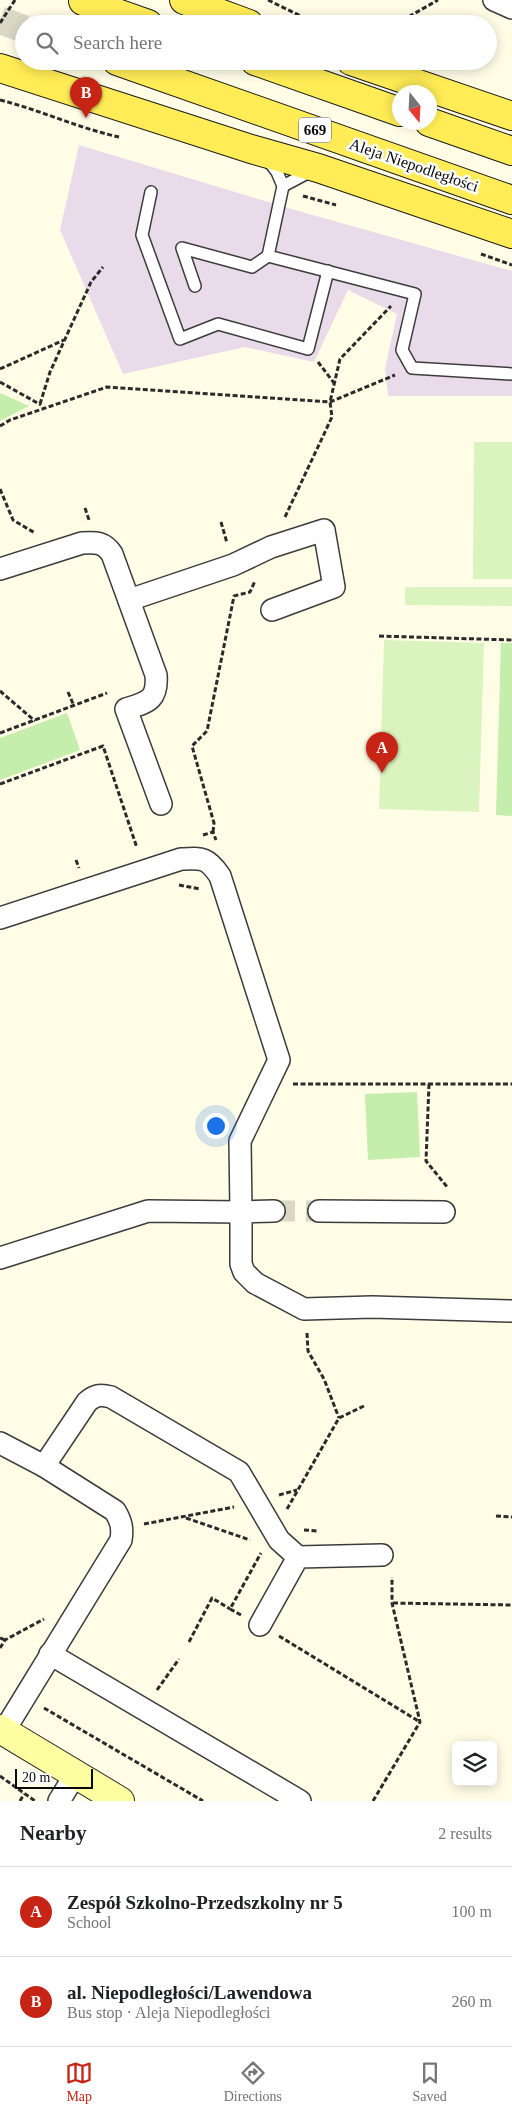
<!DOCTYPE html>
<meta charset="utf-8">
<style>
:root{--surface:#fff;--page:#f6f6f6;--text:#202124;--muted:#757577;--line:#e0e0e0;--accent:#c62415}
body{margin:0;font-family:"Times New Roman",serif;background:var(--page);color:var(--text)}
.controls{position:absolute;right:15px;bottom:15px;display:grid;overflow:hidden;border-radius:8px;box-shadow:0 2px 12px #0003}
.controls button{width:45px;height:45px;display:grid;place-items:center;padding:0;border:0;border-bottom:1px solid var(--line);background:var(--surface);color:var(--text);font:25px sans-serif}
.compass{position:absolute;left:392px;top:85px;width:45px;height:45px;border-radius:50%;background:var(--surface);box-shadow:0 2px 12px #0003;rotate:162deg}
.scale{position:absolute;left:15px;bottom:12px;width:78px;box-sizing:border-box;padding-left:5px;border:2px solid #090909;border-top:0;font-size:14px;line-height:18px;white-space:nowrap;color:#090909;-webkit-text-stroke:4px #fff;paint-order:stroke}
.you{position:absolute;left:215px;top:1125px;width:18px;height:18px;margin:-12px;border:4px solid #fff;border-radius:50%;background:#1a73e8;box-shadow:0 0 0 8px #1a73e833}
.badge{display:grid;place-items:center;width:32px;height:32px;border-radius:50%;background:var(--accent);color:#fff;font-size:16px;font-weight:700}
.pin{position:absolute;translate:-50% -41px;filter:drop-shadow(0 1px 2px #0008)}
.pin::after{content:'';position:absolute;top:26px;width:18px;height:15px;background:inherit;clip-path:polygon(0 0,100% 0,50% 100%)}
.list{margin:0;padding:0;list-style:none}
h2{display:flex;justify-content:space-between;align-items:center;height:65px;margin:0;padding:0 20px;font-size:21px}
h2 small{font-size:16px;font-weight:400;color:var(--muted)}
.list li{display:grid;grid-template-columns:32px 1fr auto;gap:15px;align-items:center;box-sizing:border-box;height:90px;padding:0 20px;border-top:1px solid var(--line)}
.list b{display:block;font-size:19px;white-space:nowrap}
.list p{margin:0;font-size:16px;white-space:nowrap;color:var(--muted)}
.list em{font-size:16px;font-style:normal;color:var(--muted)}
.icon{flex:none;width:28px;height:28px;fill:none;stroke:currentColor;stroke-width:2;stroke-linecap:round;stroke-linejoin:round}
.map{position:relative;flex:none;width:512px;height:1801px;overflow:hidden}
.search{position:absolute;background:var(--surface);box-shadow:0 2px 12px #0003;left:15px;right:15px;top:15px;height:55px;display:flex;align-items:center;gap:12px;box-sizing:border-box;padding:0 18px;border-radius:28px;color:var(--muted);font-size:19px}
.sheet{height:245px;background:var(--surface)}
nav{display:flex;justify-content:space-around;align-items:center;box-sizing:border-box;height:70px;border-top:1px solid var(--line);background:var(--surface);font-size:14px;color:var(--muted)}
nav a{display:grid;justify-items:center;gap:2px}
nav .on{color:var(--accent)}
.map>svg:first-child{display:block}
.industrial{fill:#eadbea}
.green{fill:#c5edac}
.pitch{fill:#daf3bf}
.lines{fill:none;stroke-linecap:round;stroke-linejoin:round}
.street-tunnel{stroke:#dad8c5;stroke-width:21;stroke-dasharray:21 11;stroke-linecap:butt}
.primary-tunnel{stroke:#dad8c5;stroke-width:28;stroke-dasharray:28 14;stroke-linecap:butt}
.lane-casing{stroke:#3c3c3c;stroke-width:14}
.street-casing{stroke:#3c3c3c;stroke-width:24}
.secondary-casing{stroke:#2b2b2b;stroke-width:30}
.primary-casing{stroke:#1a1a1a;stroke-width:30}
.path{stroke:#2b2b2b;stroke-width:3;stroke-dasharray:5 2.5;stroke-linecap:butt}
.lane{stroke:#fff;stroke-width:11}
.street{stroke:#fff;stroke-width:21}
.secondary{stroke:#fdffa1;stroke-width:28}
.primary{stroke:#ffec56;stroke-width:28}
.labels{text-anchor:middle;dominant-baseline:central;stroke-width:5;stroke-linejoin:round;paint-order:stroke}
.shield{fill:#fff;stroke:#535353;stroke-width:1}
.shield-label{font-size:15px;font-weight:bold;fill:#090909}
.street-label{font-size:16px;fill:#090909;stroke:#fff}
</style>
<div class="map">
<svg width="512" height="1801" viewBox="0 0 512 1801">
<rect width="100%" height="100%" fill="#fffde6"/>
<path class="industrial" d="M79,145L295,210L512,271V396H388L385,368L397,314L348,290L314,362L245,347L123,374L60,230Z"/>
<g class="green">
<path d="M0,393L29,406L0,421Z"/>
<path d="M501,643H512V816L496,815Z"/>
<path d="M67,713L80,750L0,780V738Z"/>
<path d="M417,1092L420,1157L368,1160L365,1094Z"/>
</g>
<g class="pitch">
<path d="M474,442H512V579H473Z"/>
<path d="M405,587H512V606L405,605Z"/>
<path d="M384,640L484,643L479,812L379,809Z"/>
</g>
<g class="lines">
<path class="street-tunnel" d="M274,1211H319"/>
<path class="primary-tunnel" d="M0,20L24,29"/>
<defs>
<g id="lane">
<path d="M267,159L277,172L283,186L268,256L415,294L402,350L412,368L512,374"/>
<path d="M283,186L313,170"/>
<path d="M151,192L142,235L180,339L218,324L308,349L328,271"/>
<path d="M195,286L182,248L252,267L268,256"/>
</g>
<g id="street">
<path d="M494,0L512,8"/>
<path d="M0,569L82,543C96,542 104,542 112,554L156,675C158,700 148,702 126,709L161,804"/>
<path d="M129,600L233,565L271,547L324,530L334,587L272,610"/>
<path d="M0,918L181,859C202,858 207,857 220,876L279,1060L240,1141L241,1212L148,1211L0,1258"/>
<path d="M274,1211L241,1212V1264L244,1272L255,1283L304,1309L372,1307L512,1311"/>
<path d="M319,1211L444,1212"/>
<path d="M0,1443L44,1466"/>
<path d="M260,1625L298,1557L382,1555"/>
<path d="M50,1654L300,1801"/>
<path d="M4,1731L121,1540C123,1528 121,1521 115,1511L44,1466L87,1402C95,1395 100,1394 111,1397L239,1472L279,1540L298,1557"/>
<path d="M59,1801L75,1775"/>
</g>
<path id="secondary" d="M0,1729L120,1801"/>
<g id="primary">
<path d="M184,0L249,24"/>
<path d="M83,1L148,24"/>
<path d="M117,61L512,200"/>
<path d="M255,61L400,112"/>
<path d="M351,61L512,116"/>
<path d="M0,68L251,149L318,168L512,234"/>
<path d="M429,122L512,151"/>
</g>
</defs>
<use href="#lane" class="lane-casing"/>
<use href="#street" class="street-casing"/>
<use href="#secondary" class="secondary-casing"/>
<use href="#primary" class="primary-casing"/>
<g class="path">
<path d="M268,0L317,24"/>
<path d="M0,23L15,0"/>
<path d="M396,24L438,0"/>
<path d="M0,100C40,110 78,128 119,137"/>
<path d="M303,196L336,205"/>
<path d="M481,254L512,265"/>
<path d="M318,362L334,383"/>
<path d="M0,369L64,340"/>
<path d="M0,382L41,405"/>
<path d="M40,404L50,372L91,282L103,267"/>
<path d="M0,426L10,420L107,387L330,402L395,375"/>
<path d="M0,489L13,520L35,533"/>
<path d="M85,508L89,520"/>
<path d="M285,517L332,417L330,402L340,359L391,306"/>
<path d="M221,522L227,543"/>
<path d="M379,636L512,640"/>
<path d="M0,691L35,721"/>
<path d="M68,692L74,706"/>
<path d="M0,733L107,693"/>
<path d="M0,784L103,746L137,848"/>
<path d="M213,832L214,823L192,746L207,731L234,596L250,592L255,581"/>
<path d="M203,835L213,832L216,840"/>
<path d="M76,860L79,868"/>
<path d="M179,885L200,889"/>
<path d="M293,1084H512"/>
<path d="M429,1084L426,1161L448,1188"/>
<path d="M307,1333L308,1351L324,1379L339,1418"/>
<path d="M279,1495L297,1490"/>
<path d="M287,1509L339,1418L366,1405"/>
<path d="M496,1516L512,1517"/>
<path d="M186,1518L250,1540"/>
<path d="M144,1524L234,1507"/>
<path d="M304,1530L318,1531"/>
<path d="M393,1603L512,1605"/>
<path d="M241,1615L230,1609L261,1553"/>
<path d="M279,1636L420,1722"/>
<path d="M0,1638L5,1640"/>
<path d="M189,1642L212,1598L230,1609"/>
<path d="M0,1648L5,1640L44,1619"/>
<path d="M157,1690L179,1659"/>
<path d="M44,1708L203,1801"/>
<path d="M0,1776L35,1801"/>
<path d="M20,1801L24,1794"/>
<path d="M373,1801L420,1722L392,1603V1577"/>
</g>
<use href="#lane" class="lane"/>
<use href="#street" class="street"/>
<use href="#secondary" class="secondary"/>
<use href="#primary" class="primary"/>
</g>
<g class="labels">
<rect class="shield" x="299" y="117.5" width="32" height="25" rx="4"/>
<g class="shield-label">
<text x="315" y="130">669</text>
</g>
<g class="street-label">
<text transform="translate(414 165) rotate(19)">Aleja Niepodległości</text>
</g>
</g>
</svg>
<div class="controls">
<button><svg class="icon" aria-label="layers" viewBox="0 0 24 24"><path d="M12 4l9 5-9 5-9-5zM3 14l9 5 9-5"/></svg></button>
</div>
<svg class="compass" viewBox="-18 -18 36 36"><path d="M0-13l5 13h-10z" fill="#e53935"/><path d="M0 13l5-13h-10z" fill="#757577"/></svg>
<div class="scale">20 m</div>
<div class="you"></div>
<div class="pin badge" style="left:382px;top:773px">A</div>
<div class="pin badge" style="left:86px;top:118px">B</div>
<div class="search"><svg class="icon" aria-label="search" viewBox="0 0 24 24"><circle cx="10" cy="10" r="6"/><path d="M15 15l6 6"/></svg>Search here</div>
</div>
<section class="sheet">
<h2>Nearby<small>2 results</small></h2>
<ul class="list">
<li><span class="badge">A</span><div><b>Zespół Szkolno-Przedszkolny nr 5</b><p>School</p></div><em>100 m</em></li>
<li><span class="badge">B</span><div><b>al. Niepodległości/Lawendowa</b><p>Bus stop · Aleja Niepodległości</p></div><em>260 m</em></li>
</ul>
</section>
<nav>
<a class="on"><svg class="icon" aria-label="map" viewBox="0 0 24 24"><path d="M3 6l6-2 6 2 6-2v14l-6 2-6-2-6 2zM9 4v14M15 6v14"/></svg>Map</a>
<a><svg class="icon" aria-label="directions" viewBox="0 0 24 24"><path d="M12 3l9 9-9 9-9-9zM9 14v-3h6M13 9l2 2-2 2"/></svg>Directions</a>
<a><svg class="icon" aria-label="saved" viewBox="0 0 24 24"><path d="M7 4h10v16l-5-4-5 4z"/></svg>Saved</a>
</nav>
